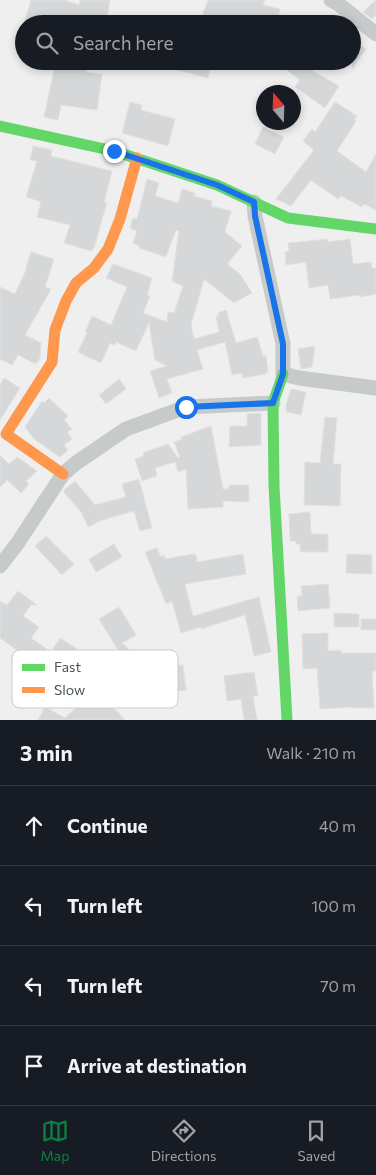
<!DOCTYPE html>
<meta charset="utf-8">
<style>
:root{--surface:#171b24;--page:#242831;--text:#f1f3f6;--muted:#9ea1a6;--line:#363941;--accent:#0b8043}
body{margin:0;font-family:Commissioner,sans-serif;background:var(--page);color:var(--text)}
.compass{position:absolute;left:256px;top:85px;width:45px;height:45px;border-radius:50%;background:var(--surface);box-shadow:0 2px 8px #0003;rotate:341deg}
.stop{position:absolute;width:15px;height:15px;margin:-11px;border:4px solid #1a73e8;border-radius:50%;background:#fff}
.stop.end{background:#1a73e8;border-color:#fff;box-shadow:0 1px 5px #0008}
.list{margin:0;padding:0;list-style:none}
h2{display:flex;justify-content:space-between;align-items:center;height:65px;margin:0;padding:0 20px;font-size:21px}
h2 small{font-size:16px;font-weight:400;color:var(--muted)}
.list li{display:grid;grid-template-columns:32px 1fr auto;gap:15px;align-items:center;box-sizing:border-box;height:80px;padding:0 20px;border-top:1px solid var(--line)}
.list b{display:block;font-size:19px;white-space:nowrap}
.list em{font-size:16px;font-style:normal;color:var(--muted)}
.icon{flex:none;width:28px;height:28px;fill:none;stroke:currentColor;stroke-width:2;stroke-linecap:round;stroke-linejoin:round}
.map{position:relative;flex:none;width:376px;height:720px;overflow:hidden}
.search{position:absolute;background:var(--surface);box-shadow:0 2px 8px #0003;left:15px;right:15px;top:15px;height:55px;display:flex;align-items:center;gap:12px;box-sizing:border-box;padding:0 18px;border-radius:28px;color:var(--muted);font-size:19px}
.sheet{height:385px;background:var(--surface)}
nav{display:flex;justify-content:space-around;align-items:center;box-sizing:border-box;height:70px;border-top:1px solid var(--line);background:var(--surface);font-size:14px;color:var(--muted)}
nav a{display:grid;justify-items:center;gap:2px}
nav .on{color:var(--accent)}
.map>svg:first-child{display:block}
.building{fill:#d5d7d8;stroke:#e0e1e1}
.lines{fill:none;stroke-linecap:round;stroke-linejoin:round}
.street{stroke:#c7caca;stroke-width:15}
.fast{stroke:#63d668;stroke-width:11}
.slow{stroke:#ff974d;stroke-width:11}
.route{stroke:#1a73e8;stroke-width:6}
.key{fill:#fff;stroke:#c8cbcd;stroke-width:1}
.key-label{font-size:14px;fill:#485359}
</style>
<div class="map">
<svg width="376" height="720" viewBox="0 0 376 720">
<rect width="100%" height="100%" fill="#efefef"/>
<g class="building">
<path d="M31,0H64L79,5L80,0H110L106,24L85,22L84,24H24Z"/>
<path d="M208,0H265L263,5L280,9L277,24H204L205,21L201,19Z"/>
<path d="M376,0V15L372,19L363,12Z"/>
<path d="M352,40L366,49L352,69Z"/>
<path d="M56,61H74L73,65L87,68L86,72L102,74L97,110L61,105L58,120L44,117Z"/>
<path d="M163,61H212L208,78L162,66Z"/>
<path d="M275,61H296L339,86L325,108L295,87L300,80Z"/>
<path d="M130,102L142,105L141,110L175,119L168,146L122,133Z"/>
<path d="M335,102L357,116L354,120L356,121L337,151L366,172L376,154V210L364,204L362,207L341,196L338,199L311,180L291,206L276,199L314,150L303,141L312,129L315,132Z"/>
<path d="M263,127L284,137L275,154L255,144Z"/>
<path d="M33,146L52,150L51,156L112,171L104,202H107L94,248L91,251L64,243L70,225L37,217L41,202L26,197L37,161L30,160Z"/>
<path d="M147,179L159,183L155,196L178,203L182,189L195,193L194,196L212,201L211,206L231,211L225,232L242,246L227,264L240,274L252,293L234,303L204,279L191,325L194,339L219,332L216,316H219L218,313L226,310L236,343L257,337L263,356H266L268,372L265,373L266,374L242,378V373L232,375L225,342L197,350L203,369L167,379L172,393L159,398L150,371L167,366L155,360L149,323L136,351L116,342L115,345L110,343L101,363L78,352L87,333L85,332L92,316L111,325L127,287L106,278L113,264L152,278L147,295L150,296L143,313L167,322L168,312L174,313L183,286L172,281L179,231L176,230L166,257L139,248L140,246L133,243L137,231L130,228L133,218L137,219Z"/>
<path d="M328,239V242L350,239L353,264L371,262L372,268H376V294L360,297V295L330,299L328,285L309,288L306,262L286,265L285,252L289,251L288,243Z"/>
<path d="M31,252L54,259L45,287L51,289L25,335L41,343L40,358L36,364L18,355L12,365L0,359V287L15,294L27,268H26Z"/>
<path d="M315,346L312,367L301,369L298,349Z"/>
<path d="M4,378L20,388L0,420V385Z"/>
<path d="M119,379L126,389L106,404L99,395Z"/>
<path d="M291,389L306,392L301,415L286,412V405Z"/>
<path d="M49,398L68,416L64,420L72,429L67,432L72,439L64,445L68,450L60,457L34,439L25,427L42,401L44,403Z"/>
<path d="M261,413V445L229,447L230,426H247V414Z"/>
<path d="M325,417L337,418L333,464H341L340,506L304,505L305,462L320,463Z"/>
<path d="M211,426L223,489H229V485H249V502L223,501V507L188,509L186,469L178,472L175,462L155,468L157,476L142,481L135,459L144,456L143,453L168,444L178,458L180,457L174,442L182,439L181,437Z"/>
<path d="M0,455L9,464L17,457L37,471L26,481L29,484L21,493L7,480L0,487Z"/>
<path d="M139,479L152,528L140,531L134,511L102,520L88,527L81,512L63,491L75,481L95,505L126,497L122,484Z"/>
<path d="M310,512L311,534H328V552H300V544H296V541H290L289,514Z"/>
<path d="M46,536L74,564L62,575L35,546Z"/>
<path d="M114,544L122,557L96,572L89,559Z"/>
<path d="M157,548L161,557L164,555L165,559L193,554L196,555L197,562L243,554L246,574L185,584L193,616L259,597L271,652L254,656L245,615L201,629V627L181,633L172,601L166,604L145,552Z"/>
<path d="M347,554L372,555V574L346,573Z"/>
<path d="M328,584L330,608L298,611L297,596H302L301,586Z"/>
<path d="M18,591L37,605H31L23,616L39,627L31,638L51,652L60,638L77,649L74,654L90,665L80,680L55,665L48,675L38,670L40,667L24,657L25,656L0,638V601L7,605Z"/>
<path d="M119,607L136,635L122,643L146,665L126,686L108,669L121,655L99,619Z"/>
<path d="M334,613L359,614V627H334Z"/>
<rect x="361" y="619" width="15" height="11"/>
<path d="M328,633V651L341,650V653H376V671H372L374,708H352V707L320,709L317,668L303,669L302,634Z"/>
<path d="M183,665L186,690L167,692L164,667Z"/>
<path d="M254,672L258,696H253L257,720H244L241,699L227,701L224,676Z"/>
<path d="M96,689L125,720H38L45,707L65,718Z"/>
</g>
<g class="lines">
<g class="street">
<path d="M331,0L337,3L376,34"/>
<path d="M254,202L255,216L283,344V374L299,378L376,388"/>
<path d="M0,566L17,544L63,474L76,463L126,429L186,407L273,403"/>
</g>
<g class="fast">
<path d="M0,126L114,151L217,185L288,218L376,229"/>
<path d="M283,374L273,403L274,486L287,720"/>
</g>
<path class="slow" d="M63,474L6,434L52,362L55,330L66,301L76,283L94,268L108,249L120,219L137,158"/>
</g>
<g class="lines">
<path class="route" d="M114,151L217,185L254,202L255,216L283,344V374L273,403L186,407"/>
</g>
<rect x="12" y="650" width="166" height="58" rx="8" class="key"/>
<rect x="22" y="664" width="23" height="7" fill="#63d668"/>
<rect x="22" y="687" width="23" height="6" fill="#ff974d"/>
<g class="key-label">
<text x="54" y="672">Fast</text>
<text x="54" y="695">Slow</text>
</g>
</svg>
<svg class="compass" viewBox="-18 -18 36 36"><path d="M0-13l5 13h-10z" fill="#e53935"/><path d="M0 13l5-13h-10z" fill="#9ea1a6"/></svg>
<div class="stop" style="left:186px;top:407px"></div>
<div class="stop end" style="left:114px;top:151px"></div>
<div class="search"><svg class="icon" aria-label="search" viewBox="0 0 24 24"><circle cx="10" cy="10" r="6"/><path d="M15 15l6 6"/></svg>Search here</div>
</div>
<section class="sheet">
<h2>3 min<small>Walk · 210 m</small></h2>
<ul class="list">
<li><svg class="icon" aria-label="ahead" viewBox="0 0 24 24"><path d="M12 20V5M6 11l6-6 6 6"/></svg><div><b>Continue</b></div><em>40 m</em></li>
<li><svg class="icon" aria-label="left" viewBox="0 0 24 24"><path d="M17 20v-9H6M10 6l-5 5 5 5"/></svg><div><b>Turn left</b></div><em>100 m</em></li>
<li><svg class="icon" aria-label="left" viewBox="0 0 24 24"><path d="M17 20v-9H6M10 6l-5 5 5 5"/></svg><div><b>Turn left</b></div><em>70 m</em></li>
<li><svg class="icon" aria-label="arrive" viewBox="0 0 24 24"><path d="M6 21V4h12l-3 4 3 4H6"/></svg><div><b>Arrive at destination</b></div></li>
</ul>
</section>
<nav>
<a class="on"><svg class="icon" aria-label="map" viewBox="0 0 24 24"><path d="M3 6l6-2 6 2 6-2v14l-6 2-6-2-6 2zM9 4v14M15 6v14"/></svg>Map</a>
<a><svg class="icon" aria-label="directions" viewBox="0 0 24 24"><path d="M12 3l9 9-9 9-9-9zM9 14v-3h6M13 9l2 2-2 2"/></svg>Directions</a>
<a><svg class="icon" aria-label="saved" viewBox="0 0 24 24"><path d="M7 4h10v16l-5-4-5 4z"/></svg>Saved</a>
</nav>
